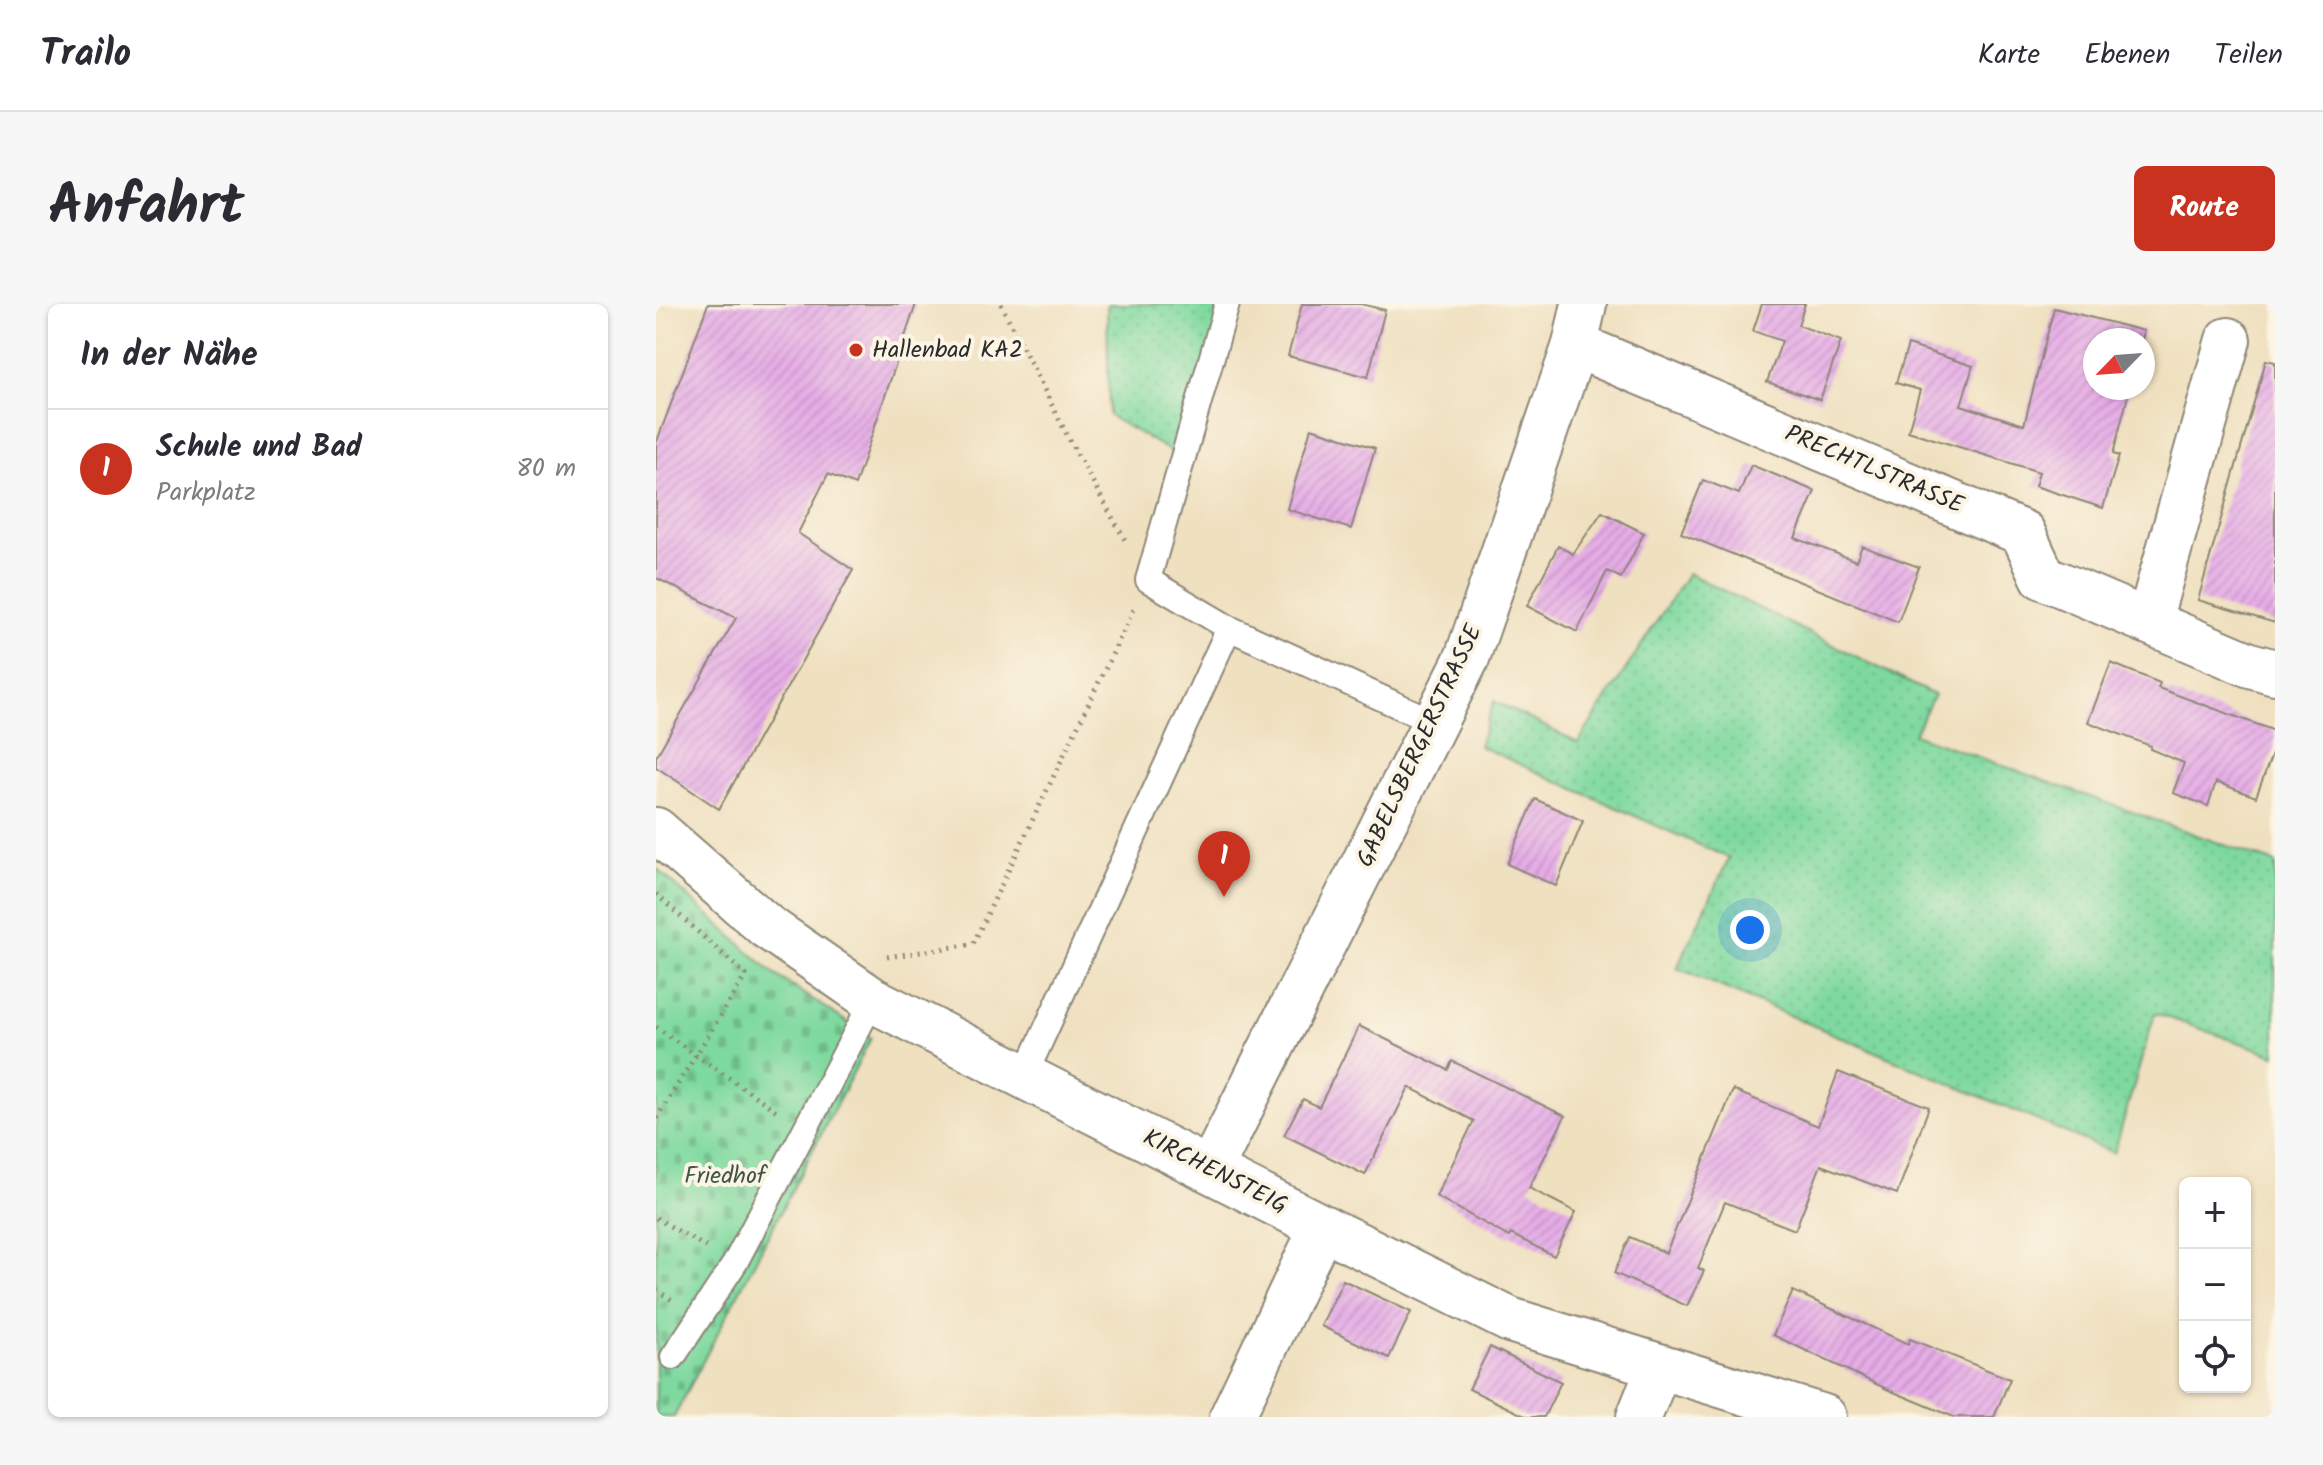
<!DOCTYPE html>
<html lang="de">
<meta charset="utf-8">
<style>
:root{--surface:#fff;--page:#f7f7f7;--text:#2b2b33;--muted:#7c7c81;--line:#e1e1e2;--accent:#c8321e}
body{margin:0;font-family:Kalam,sans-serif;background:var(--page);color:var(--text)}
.controls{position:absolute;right:24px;bottom:24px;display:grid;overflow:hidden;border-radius:12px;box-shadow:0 2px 6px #0004}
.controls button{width:72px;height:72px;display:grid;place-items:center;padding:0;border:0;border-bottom:2px solid var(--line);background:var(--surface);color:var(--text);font:40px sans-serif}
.compass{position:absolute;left:1427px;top:24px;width:72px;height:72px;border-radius:50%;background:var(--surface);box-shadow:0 2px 6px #0004;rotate:245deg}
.you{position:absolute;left:1094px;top:626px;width:28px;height:28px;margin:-20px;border:6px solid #fff;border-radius:50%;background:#1a73e8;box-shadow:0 0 0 12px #1a73e833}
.badge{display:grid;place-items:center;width:52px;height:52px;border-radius:50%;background:var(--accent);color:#fff;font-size:26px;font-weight:700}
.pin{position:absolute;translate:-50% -66px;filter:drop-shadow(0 2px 4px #0008)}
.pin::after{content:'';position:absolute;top:42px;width:28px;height:24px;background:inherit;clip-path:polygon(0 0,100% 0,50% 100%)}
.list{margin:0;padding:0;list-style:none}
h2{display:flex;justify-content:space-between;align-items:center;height:104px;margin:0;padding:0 32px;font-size:34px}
h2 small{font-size:26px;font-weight:400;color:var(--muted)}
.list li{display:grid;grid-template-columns:52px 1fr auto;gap:24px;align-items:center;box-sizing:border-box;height:120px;padding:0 32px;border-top:2px solid var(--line)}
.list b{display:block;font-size:30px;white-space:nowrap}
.list p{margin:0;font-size:26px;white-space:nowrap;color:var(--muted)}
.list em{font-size:26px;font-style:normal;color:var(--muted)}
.icon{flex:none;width:44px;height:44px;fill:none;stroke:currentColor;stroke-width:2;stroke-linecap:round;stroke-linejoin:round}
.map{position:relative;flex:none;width:1619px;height:1113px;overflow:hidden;border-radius:12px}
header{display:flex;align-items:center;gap:48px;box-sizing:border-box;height:112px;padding:0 40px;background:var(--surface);border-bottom:2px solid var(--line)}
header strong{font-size:38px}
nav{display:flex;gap:44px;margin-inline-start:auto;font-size:28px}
.intro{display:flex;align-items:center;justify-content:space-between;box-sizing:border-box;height:192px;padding:0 48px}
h1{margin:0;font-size:56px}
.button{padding:20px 36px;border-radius:12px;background:var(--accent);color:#fff;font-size:28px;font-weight:700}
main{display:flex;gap:48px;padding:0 48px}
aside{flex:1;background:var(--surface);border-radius:12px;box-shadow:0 2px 6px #0004}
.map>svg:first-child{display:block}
.grass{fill:url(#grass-dots);stroke:#548265;stroke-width:2}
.cemetery{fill:url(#cemetery-stones);stroke:#548265;stroke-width:2}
.building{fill:url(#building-hatch)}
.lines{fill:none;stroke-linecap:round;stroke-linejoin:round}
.service-casing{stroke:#8d8676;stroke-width:28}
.minor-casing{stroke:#8d8676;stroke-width:48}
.path{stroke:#8d8676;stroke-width:5;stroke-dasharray:2 6;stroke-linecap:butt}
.service{stroke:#fff;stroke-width:24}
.minor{stroke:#fff;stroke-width:44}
.poi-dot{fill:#c8321e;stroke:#fcf5e5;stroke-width:3}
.labels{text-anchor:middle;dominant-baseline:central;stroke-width:8;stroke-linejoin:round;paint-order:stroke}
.poi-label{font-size:24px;fill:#2b2b2b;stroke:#fcf5e5;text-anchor:start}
.street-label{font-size:24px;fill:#2b2b2b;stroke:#fcf5e5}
.park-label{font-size:24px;fill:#405648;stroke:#fcf5e5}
</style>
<header>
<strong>Trailo</strong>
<nav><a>Karte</a><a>Ebenen</a><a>Teilen</a></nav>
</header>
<div class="intro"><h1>Anfahrt</h1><a class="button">Route</a></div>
<main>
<aside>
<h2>In der Nähe<small></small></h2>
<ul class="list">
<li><span class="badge">1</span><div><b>Schule und Bad</b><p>Parkplatz</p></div><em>80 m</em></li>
</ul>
</aside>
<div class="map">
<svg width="1619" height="1113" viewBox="0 0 1619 1113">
<defs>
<pattern id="grass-dots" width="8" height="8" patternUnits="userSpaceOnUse" patternTransform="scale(2)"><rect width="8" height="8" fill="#7ed99f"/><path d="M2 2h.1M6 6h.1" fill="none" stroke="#6dba89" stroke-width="1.8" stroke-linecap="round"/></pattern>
<pattern id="cemetery-stones" width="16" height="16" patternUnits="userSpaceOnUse" patternTransform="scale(2)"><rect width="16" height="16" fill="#7ed99f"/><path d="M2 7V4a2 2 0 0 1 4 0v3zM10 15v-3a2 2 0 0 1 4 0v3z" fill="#6dba89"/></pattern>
<pattern id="building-hatch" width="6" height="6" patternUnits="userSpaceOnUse" patternTransform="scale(2)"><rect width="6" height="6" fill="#e5ace6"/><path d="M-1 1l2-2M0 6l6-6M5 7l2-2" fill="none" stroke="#c594c5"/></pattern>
</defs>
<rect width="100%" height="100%" fill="#fcf5e5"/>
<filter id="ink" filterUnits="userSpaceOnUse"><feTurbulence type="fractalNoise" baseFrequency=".0125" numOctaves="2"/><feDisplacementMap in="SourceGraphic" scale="16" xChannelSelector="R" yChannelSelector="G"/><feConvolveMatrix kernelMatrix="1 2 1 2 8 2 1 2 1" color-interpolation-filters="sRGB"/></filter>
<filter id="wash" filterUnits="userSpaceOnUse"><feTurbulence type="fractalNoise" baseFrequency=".006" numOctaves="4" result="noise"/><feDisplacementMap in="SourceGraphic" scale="32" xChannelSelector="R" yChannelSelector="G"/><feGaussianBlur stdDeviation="1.8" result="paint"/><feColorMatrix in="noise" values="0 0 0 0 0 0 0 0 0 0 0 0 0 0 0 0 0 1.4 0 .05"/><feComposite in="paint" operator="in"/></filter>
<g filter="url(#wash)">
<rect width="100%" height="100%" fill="#efe0c0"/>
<g class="grass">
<path d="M451,0H579L533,158L453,112Z"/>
<path d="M1032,269L1278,391L1258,430L1619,559V751L1499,709L1458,849L1021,664L1073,554L823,442L838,397L922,439Z"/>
</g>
<path class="cemetery" d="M0,564L118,670L215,734L18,1113H0Z"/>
<g id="blocks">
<g class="building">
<path d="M52,0H260L199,181L172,170L142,229L197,266L63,505L0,463V453L80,314L0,274V140Z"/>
<path d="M646,0H705L729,6L712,73L632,52Z"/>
<path d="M1106,0H1149L1142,21L1185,37L1164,96L1111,78L1126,37L1097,27Z"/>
<path d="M1398,4L1488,27L1486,36H1439V84H1474L1457,150L1463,152L1447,204L1379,182L1383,168L1252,127L1264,86L1240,79L1252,41L1317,62L1305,101L1368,121Z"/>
<path d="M1610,56L1619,58V319L1542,296Z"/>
<path d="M655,124L719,144L695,225L631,205Z"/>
<path d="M1095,161L1159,187L1139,234L1200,257L1206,242L1263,263L1242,318L1025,229L1047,176L1083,190Z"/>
<path d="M946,208L988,229L965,274L951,267L921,328L871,302L902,242L917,250Z"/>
<path d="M1455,359L1504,379L1502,384L1619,427V442L1600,493L1560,478L1552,502L1517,489L1528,459L1494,445L1495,442L1432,418Z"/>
<path d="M879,495L927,517L900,582L851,560Z"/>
<path d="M703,722L792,766L796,757L909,812L873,884L920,908L898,952L855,930L853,933L780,892L818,817L753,783L709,871L628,831L647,795L663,803Z"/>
<path d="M1182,768L1273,803L1241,890L1165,861L1139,926L1069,898L1042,964L1048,967L1031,1002L958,969L974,933L1010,949L1077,786L1162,822Z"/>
<path d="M687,976L755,1008L733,1054L665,1022Z"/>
<path d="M1137,987L1252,1040L1254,1035L1354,1075L1338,1113H1298L1233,1086L1117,1031Z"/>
<path d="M834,1043L905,1078L888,1113H871L813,1085Z"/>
</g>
</g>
</g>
<g filter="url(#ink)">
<use href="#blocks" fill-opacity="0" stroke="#8d8676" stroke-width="2"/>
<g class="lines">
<defs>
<g id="service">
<path d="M571,0L492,276L573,324"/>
<path d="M369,771L573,324L780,419"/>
<path d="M17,1053L79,959L217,696"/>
</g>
<g id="minor">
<path d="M919,41L1367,229L1387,273L1594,361L1619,368"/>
<path d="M1493,317L1572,36"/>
<path d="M0,526L110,622L217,696L666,923L854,1016L1168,1113"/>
<path d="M554,866L811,354L919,41L928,0"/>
<path d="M576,1113L666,923"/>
<path d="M983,1113L1003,1063"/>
</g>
</defs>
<use href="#service" class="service-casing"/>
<use href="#minor" class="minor-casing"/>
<g class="path">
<path d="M345,0L415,139L469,236"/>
<path d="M0,590L90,671L0,815"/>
<path d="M231,653L317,640L478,305"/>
<path d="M0,723L122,808"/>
<path d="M0,914L50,943"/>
<path d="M0,986L16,996"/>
</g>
<use href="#service" class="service"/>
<use href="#minor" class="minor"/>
</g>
</g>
<circle class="poi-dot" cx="200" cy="46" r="8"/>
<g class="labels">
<g class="poi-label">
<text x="216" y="46">Hallenbad KA2</text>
</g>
<g class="street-label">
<text transform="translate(1218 166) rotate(23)">PRECHTLSTRASSE</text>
<text transform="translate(764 442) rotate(-65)">GABELSBERGERSTRASSE</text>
<text transform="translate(559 868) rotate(27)">KIRCHENSTEIG</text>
</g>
<g class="park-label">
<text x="69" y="872">Friedhof</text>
</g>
</g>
</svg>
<div class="controls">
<button>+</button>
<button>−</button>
<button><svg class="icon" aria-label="locate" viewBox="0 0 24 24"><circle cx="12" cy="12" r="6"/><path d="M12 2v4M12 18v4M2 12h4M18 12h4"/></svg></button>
</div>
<svg class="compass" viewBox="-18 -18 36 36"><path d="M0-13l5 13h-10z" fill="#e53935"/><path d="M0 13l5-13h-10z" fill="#7c7c81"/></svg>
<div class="you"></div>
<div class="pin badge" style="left:568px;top:593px">1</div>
</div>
</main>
